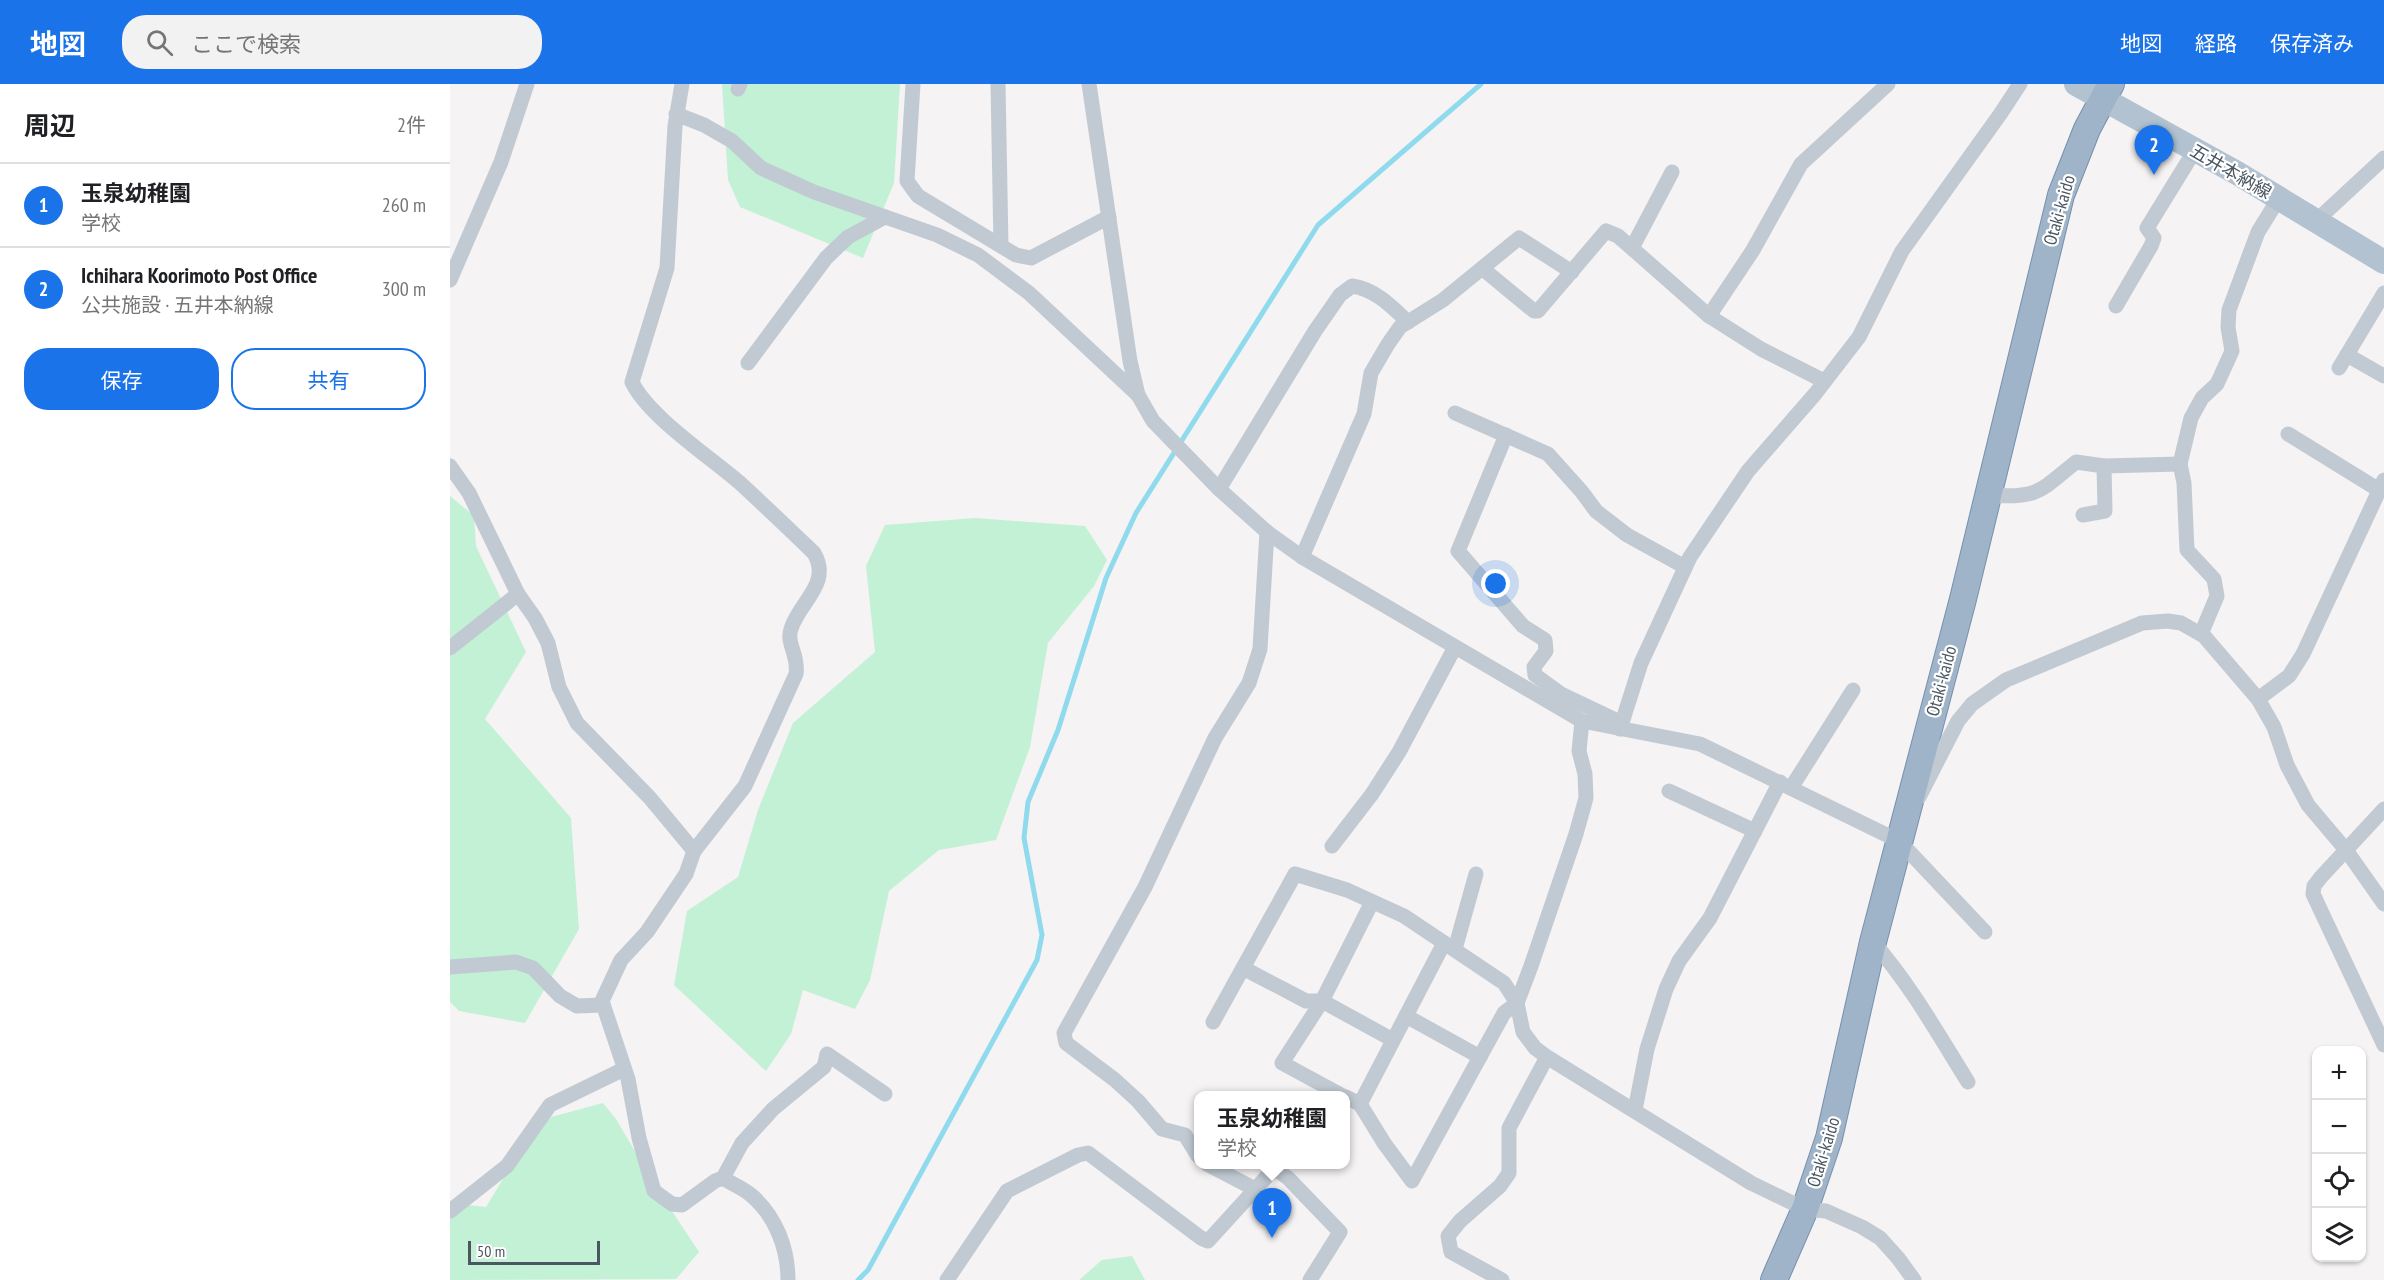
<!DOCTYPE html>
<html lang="ja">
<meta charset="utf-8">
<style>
:root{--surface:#fff;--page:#f2f2f2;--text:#202124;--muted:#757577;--line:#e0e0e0;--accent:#1a73e8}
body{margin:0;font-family:"PT Sans Narrow","Noto Sans JP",sans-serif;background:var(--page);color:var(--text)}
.controls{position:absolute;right:18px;bottom:18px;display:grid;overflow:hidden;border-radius:12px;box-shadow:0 2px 4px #0004}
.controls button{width:54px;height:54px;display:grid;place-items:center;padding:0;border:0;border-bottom:2px solid var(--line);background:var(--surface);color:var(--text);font:30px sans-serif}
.scale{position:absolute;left:18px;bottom:15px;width:132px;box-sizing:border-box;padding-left:6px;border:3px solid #4a5661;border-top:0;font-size:16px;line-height:21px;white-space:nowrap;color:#4a5661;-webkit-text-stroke:4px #fff;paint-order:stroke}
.you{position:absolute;left:1046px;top:500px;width:21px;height:21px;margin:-15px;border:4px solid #fff;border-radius:50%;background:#1a73e8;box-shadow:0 0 0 9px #1a73e833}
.badge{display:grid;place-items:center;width:39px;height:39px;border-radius:50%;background:var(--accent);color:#fff;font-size:20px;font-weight:700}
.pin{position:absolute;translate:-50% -50px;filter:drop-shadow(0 2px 3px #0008)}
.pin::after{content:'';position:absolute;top:32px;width:21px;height:18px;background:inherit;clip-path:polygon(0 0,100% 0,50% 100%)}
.popup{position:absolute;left:744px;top:1007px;width:156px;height:78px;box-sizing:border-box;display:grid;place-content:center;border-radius:12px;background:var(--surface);filter:drop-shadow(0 2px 4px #0005);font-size:20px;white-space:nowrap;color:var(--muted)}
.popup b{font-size:22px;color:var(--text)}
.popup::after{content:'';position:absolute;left:50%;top:100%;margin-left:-12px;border:12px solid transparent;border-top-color:var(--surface)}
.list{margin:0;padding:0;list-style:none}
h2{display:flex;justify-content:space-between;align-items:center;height:78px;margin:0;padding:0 24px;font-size:26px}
h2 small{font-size:20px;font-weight:400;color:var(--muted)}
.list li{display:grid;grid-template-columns:39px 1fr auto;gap:18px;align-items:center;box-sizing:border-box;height:84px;padding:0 24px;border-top:2px solid var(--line)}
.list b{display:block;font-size:22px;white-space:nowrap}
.list p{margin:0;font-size:20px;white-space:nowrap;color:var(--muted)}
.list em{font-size:20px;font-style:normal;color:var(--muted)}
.actions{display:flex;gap:12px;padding:18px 24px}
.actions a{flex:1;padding:14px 0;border:2px solid var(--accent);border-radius:24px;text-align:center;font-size:21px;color:var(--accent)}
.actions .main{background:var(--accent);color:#fff}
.icon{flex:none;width:33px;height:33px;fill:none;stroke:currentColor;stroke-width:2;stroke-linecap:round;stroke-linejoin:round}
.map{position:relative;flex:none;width:1934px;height:1196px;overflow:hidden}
header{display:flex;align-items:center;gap:36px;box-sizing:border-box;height:84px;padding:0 30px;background:var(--accent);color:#fff}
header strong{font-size:28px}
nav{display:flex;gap:33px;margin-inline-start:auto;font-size:21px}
.search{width:420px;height:54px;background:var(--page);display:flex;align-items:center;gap:15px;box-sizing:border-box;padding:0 21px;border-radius:24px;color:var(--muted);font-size:22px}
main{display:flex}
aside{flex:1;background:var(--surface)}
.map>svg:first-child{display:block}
.green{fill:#c3f1d5}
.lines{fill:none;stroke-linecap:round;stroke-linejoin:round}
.stream{stroke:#90daee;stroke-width:5}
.trunk-casing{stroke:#7690ad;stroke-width:28}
.minor{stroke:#c1cad2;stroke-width:15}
.primary{stroke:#b3c2d1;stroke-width:24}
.trunk{stroke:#9fb4c9;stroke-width:26}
.labels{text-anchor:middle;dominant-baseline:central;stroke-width:4.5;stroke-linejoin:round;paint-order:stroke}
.street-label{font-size:18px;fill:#4a5661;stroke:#fff}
</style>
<header>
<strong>地図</strong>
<div class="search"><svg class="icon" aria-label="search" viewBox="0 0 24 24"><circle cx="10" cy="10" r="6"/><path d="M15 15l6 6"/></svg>ここで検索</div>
<nav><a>地図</a><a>経路</a><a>保存済み</a></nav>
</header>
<main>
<aside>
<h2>周辺<small>2件</small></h2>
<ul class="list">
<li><span class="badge">1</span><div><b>玉泉幼稚園</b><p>学校</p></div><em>260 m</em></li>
<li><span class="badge">2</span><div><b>Ichihara Koorimoto Post Office</b><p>公共施設 · 五井本納線</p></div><em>300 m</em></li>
</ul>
<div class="actions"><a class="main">保存</a><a>共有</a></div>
</aside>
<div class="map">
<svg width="1934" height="1196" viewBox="0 0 1934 1196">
<rect width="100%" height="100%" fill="#f5f3f3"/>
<g class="green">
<path d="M272,0H450L444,99L413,174L290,123L278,96Z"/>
<path d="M0,412L24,432L26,462L76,568L35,635L121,734L129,845L75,939L9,927L0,918Z"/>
<path d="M525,434L635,442L657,476L644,502L598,559L580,663L546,756L489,766L439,807L420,896L405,925L353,906L341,950L316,987L224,901L237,827L288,793L308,726L343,639L425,568L416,482L435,441Z"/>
<path d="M153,1019L166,1035L204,1100L249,1168L226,1195L0,1196V1119L36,1123L73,1062L101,1033Z"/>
<path d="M682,1172L695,1196H629L652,1176Z"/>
</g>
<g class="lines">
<path class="stream" d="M408,1196L418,1186L587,876L592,851L574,754L578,718L608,646L656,494L686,429L868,141L1031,0"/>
<defs>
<path id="trunk" d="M1324,1196L1355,1125L1379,1054L1423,858L1513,515L1611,111L1637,45L1661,0"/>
</defs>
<use href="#trunk" class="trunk-casing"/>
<g class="minor">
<path d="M232,0L225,42L217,184L182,298C198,332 260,373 290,399C315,422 340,446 364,469C382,500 349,518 341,545C336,560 349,571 346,590L295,702L244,767L236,790L197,848L171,876L152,917L178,995L189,1054L204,1107L222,1120L232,1121L265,1097L273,1094C282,1100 293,1104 301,1111C326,1132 338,1165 338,1196"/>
<path d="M463,0L457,97L468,112L566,171L581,174L659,133"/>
<path d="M548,0L551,162"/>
<path d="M639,0L680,277L688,311L703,337L769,405L817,448L852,473L1132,637L1250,660L1449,757L1535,848"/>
<path d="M288,5L290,0"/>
<path d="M226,30L254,41L282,57L311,84L364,108L487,151L528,171L579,209L688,311"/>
<path d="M1866,137L1934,74"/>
<path d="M1182,164L1222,88"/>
<path d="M1033,185L1084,227H1088L1156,147L1168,152L1259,232L1311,265L1374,297"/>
<path d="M0,196L51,78L77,0"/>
<path d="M1666,222L1701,162L1704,154L1697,144L1745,66"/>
<path d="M1259,232L1303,166L1351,80L1438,0"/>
<path d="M1897,271L1934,292"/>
<path d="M298,279L376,174L398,153L435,133"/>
<path d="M1889,284L1934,209"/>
<path d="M1005,329L1098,370L1132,408L1146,427L1177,451L1235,483"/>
<path d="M1838,350L1929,406"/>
<path d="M1056,351L1008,467L1073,542L1095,556L1096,567L1084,583L1085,591L1111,610L1172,639"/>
<path d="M0,382L19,409L68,510L85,534L98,559L109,603L127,639L200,714L244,767"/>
<path d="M769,405L865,247L890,211L902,202C925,205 942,223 958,238"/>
<path d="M1539,411C1588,415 1590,407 1626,378L1654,382L1730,380"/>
<path d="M1633,431L1655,427L1654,382"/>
<path d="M852,473L914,330L921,289L938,260L950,243L993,216L1069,154L1122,188"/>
<path d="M1751,550L1767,512L1764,495L1737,466L1734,399L1730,380L1741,334L1752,314L1767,300L1782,267L1778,243L1779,226L1808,148L1829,114"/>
<path d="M0,564L68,510"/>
<path d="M1808,615L1839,592L1853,570L1934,396"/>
<path d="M1170,645L1191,579L1240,473L1298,387L1365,310L1409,253L1452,167L1551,29L1570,0"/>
<path d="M1341,704L1403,606"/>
<path d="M1219,707L1305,747"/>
<path d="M1469,713L1508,637L1522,620L1556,596L1692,539L1718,537L1731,539L1754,552L1808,615L1824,643L1837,681L1858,721L1896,766L1934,820"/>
<path d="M1934,725L1871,793L1864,802L1863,810L1934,961"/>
<path d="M882,762L922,710L949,668L1005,563"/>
<path d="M1423,858C1460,900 1488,950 1518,998"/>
<path d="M1005,865L1026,790"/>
<path d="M0,883L66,878L83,884L110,912L127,922L153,921"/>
<path d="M793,884L856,917H872L943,956"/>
<path d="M956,932L1030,973"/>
<path d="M763,938L845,790L897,806L954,832L1054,899L1067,919L1073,948L1085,964L1097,973L1301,1099L1355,1125L1376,1127L1412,1143L1430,1154L1448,1174L1464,1196"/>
<path d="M893,1012L832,979L872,917L922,818"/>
<path d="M896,1013L910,1020L934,1059L962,1097L1054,929L1067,919L1081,882L1126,750L1136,714L1135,690L1129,667L1132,637"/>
<path d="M910,1020L994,859"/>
<path d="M1185,1026L1197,965L1216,905L1229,877L1260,834L1330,698"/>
<path d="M748,1072L735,1051L712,1045L688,1017L665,996L616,959L614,949L695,803L765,654L799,599L810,565L817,448"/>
<path d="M757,1080L805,1105"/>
<path d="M273,1094L292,1059L323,1025L374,983L377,970L435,1010"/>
<path d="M0,1127L57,1082L100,1021L174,985"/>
<path d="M497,1196L557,1107L628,1071L638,1069L751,1154L758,1157L820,1089L827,1086L838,1094L890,1148L860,1196"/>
<path d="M1052,1196L1001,1168L998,1152L1010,1137L1050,1102L1059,1089V1044L1097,973"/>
</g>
<path class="primary" d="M1626,0L1787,89L1934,178"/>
<use href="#trunk" class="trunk"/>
</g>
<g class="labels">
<g class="street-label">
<text transform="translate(1781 87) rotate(30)">五井本納線</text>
<text transform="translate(1609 126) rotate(-74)">Otaki-kaido</text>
<text transform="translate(1491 597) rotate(-75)">Otaki-kaido</text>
<text transform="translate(1373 1068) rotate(-73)">Otaki-kaido</text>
</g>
</g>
</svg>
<div class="controls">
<button>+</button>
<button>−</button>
<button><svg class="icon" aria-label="locate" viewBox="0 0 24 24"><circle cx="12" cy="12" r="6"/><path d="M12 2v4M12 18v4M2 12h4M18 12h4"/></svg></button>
<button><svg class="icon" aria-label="layers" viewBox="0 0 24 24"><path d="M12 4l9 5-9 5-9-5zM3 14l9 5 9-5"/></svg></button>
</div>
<div class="scale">50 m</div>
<div class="you"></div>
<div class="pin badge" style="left:822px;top:1154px">1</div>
<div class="popup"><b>玉泉幼稚園</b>学校</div>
<div class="pin badge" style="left:1704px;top:91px">2</div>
</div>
</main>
